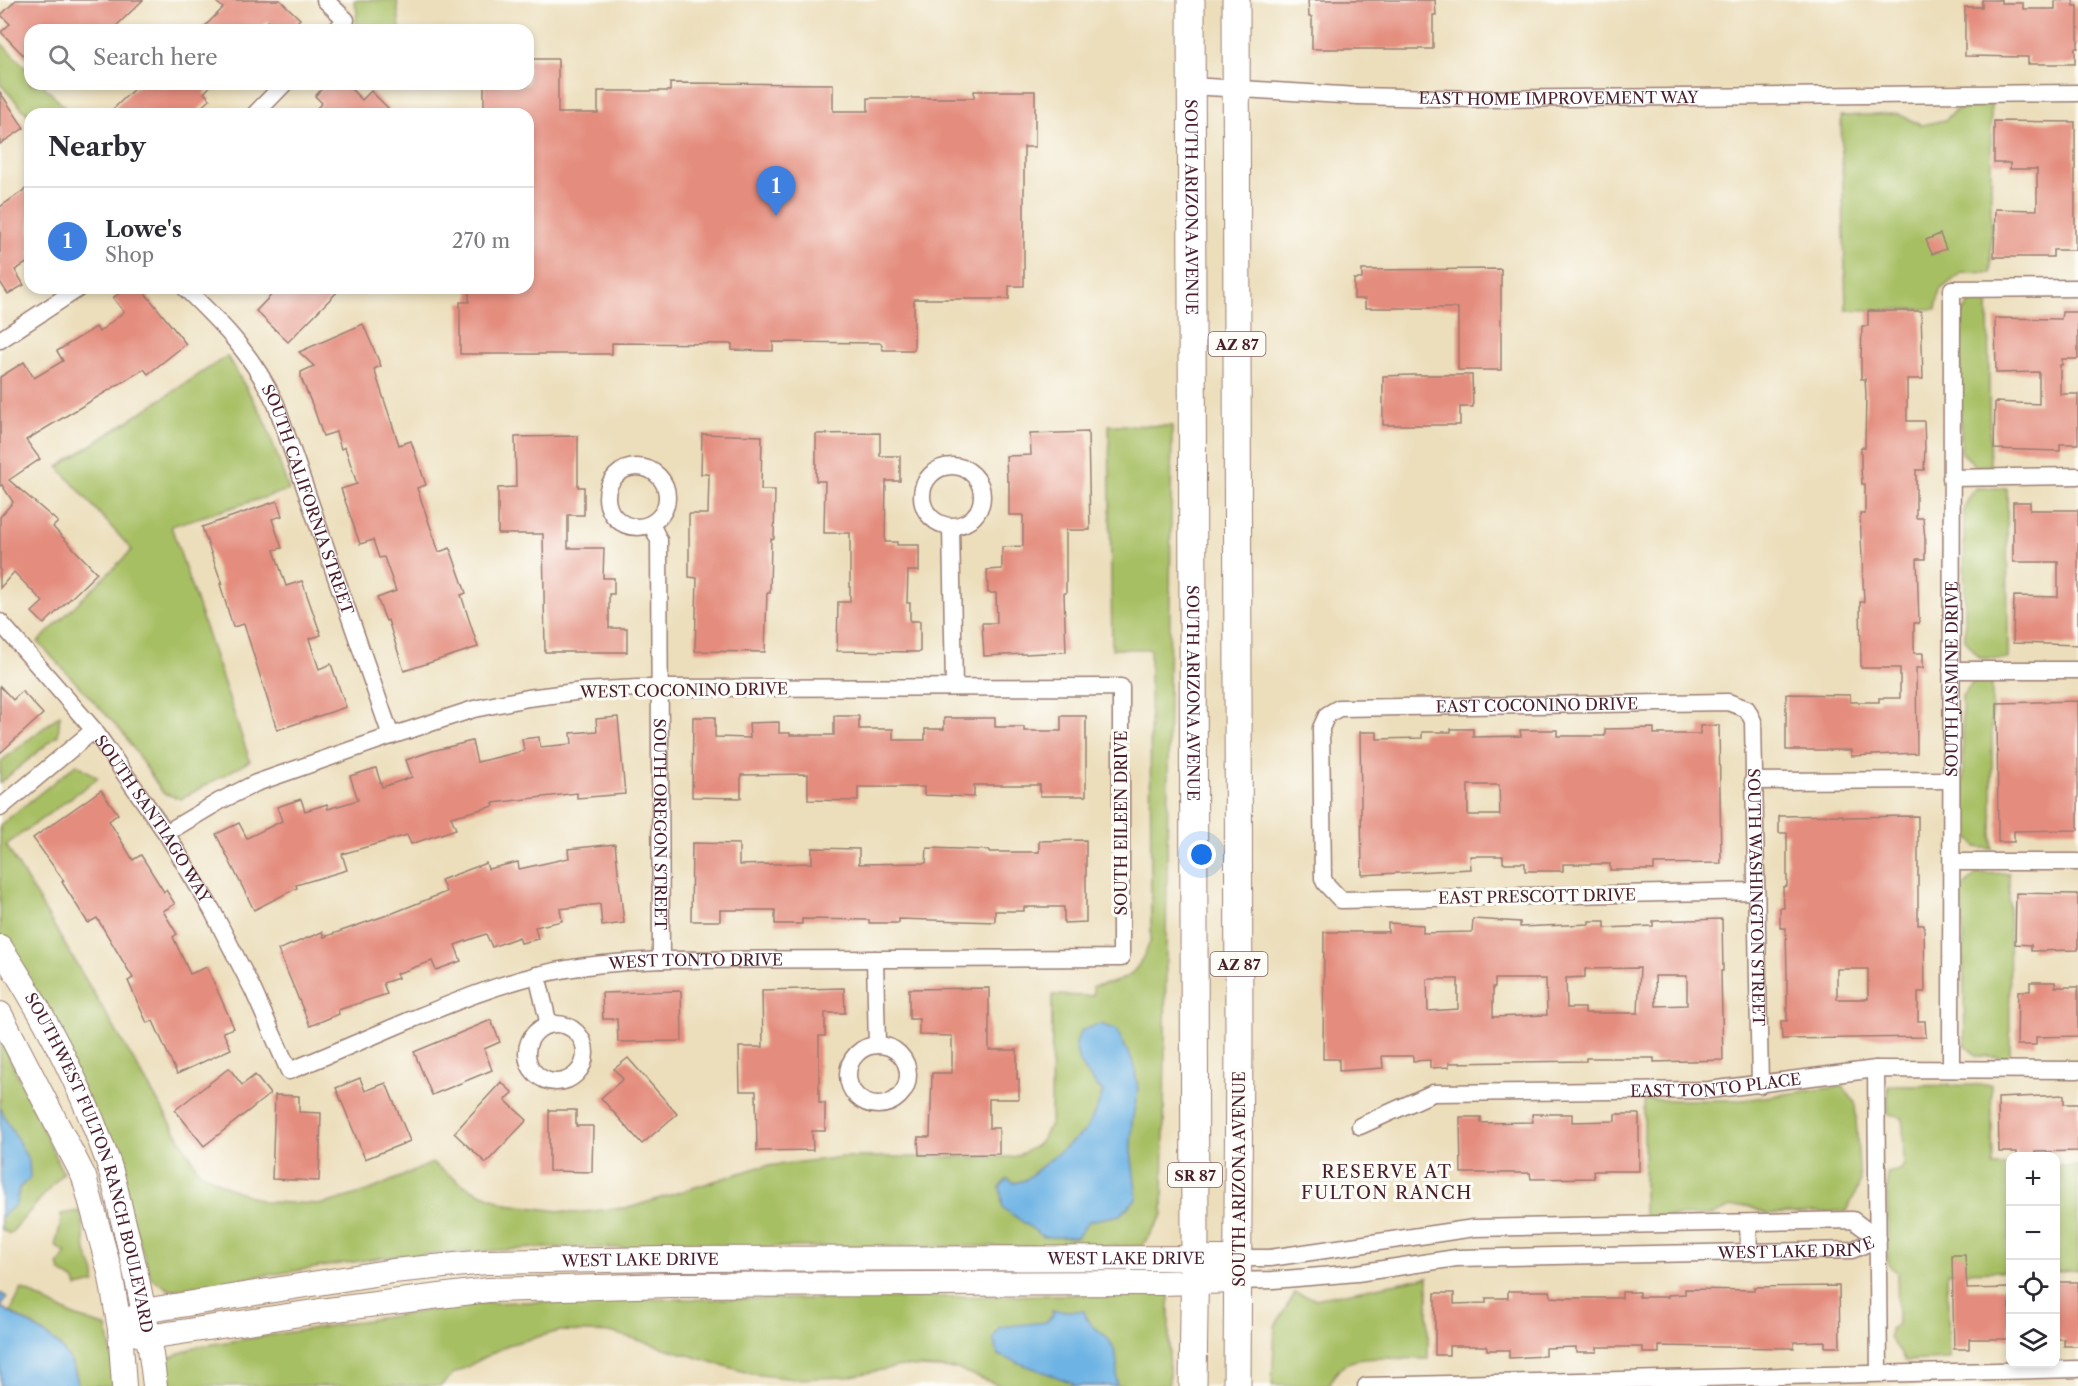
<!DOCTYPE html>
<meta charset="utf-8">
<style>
:root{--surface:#fff;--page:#f2f2f3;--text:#2b2b33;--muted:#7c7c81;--line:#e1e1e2;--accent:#1f6fb2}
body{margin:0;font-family:"Libre Caslon Text",serif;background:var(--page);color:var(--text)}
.controls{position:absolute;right:18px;bottom:18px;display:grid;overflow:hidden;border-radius:12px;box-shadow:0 3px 9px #0003}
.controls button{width:54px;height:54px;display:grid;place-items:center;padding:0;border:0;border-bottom:2px solid var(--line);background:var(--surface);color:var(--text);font:30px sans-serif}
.you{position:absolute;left:1202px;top:855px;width:21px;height:21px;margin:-15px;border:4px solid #fff;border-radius:50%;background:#1a73e8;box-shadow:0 0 0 9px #1a73e833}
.badge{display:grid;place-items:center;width:39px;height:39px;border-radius:50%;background:var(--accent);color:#fff;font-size:20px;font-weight:700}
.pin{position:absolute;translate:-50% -50px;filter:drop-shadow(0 2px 3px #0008)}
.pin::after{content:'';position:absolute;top:32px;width:21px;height:18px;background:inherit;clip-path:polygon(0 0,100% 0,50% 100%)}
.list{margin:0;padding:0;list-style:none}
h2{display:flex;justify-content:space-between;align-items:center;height:78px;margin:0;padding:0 24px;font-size:26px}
h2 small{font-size:20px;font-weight:400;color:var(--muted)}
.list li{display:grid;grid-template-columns:39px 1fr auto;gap:18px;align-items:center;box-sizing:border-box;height:108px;padding:0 24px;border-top:2px solid var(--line)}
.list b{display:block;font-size:22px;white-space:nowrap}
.list p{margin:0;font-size:20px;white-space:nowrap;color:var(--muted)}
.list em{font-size:20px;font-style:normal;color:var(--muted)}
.icon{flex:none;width:33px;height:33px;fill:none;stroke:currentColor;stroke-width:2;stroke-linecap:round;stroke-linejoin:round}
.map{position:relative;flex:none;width:2078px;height:1386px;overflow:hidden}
.search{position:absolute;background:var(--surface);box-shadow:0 3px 9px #0003;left:24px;top:24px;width:510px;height:66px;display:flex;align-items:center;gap:15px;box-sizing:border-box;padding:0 21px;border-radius:18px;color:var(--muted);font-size:22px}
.panel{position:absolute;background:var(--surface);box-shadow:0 3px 9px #0003;left:24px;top:108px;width:510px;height:186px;border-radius:18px}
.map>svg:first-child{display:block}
.green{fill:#a7bf64;stroke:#786f48;stroke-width:1.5}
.water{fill:#6db3e4;stroke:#5c6988;stroke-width:1.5}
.building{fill:#e48d7e;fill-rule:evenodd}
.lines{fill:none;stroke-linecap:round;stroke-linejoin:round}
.street-casing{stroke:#9b7e73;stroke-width:19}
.secondary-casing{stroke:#9b7e73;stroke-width:26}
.primary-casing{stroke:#9b7e73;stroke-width:29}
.street{stroke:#fff;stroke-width:16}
.secondary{stroke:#fff;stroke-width:24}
.primary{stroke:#fff;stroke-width:27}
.labels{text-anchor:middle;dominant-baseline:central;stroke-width:6;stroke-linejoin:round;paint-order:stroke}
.shield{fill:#fdfcf7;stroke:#806168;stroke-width:1.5}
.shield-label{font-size:15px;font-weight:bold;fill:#4a1f2b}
.street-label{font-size:16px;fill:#4a1f2b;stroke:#fdfcf7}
.neighbourhood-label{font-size:18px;letter-spacing:1.5px;fill:#4a1f2b;stroke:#fdfcf7}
</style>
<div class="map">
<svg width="2078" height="1386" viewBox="0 0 2078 1386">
<rect width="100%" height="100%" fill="#fdfcf7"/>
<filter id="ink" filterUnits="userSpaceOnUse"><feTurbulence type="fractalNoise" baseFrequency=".0167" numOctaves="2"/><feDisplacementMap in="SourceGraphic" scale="12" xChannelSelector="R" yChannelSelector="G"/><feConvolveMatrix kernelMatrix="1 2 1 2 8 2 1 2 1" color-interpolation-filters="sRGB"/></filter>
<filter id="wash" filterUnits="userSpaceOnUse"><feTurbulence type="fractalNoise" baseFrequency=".008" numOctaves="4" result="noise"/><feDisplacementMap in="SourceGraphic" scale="24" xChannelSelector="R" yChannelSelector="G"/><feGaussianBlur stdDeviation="1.35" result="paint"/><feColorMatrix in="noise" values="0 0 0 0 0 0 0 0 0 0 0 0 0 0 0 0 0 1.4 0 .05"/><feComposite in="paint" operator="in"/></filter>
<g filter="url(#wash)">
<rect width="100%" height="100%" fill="#ecdebb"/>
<g class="green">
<path d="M354,0H397L400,30H355L357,11Z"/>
<path d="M0,42L30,72V84H42L71,114H30V117L0,84Z"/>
<path d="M1991,104V273L1963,272L1940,290L1936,309L1846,310L1841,116L1898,114L1921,125L1945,120L1957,109Z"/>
<path d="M1988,298L1990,467H1977L1961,452L1959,319L1971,301Z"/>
<path d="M227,356L264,418L289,490L171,526L250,761L181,799L163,793L123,733L38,642L132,550L58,467Z"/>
<path d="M1109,425L1172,426L1163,1215L1142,1246L537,1248L386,1257L170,1290L151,1278L103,1130L0,936V825L77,764L98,778L6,845L199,1171L229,1188L265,1202L324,1204L368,1191L432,1163L469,1188L506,1204L574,1213L632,1207L759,1167L843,1157H1013C1037,1147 1041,1146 1051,1121L1052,995L1093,996V986C1131,981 1136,974 1151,940L1150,649H1112Z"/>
<path d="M1975,488H2007L2008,659L1980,658L1965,640L1964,507Z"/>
<path d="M1992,681V849L1976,847L1964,830L1962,696L1973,682Z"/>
<path d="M60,715L58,735L0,783V762Z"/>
<path d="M2009,873L2010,1057L1977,1056L1965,1044L1962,888L1976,874Z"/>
<path d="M0,1037L63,1173L10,1234L1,1229V1217L16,1204L19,1188L29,1178L0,1108Z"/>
<path d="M1991,1085L1993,1166H2010V1271L1947,1272L1949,1359L1905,1361L1890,1337V1329L1898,1324L1897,1272L1888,1265L1887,1173L1900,1170L1904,1166L1903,1118L1888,1115V1086Z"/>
<path d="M1843,1086L1855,1103L1860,1183L1847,1211L1767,1214L1747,1206L1731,1207L1713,1215L1644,1217V1100H1743Z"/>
<path d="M2056,1166H2078V1270L2056,1271Z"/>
<path d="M79,1211C85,1224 83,1240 87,1255C91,1265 97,1272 95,1283L77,1287L75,1281L61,1272L58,1265L66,1253L55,1246L60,1227L61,1214Z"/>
<path d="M1428,1277V1359C1409,1359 1361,1355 1346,1364C1338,1369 1332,1378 1329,1386H1272L1275,1326L1295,1293L1315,1299Z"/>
<path d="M22,1289L74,1316L107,1327L116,1386H78C74,1345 41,1331 10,1312Z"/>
<path d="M1169,1293V1386H1001L957,1369L901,1366L847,1377L795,1379L752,1374L614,1333L560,1331L508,1345L453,1374L441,1386H168L166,1359L195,1347L476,1303L658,1299H812Z"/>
</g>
<g class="water">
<path d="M1100,1024L1116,1029L1134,1064L1138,1090L1132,1122L1131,1151L1137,1198L1120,1215L1089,1221L1077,1237H1044L1003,1208L1000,1187L1007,1179L1015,1183L1025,1180L1085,1131L1097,1108L1103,1092C1091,1080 1075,1062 1076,1044C1076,1040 1080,1034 1082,1030Z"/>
<path d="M0,1108L29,1161L30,1178L19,1188L16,1204L1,1217V1229Z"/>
<path d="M0,1293L7,1297L1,1307C34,1328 73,1342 78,1386H0Z"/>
<path d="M1052,1311H1084C1088,1330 1102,1328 1111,1343C1119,1356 1117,1372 1117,1386H1074L1073,1383L998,1355L993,1339L1000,1327L1046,1322L1053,1315Z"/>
</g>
<g id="blocks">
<g class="building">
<path d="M16,0H143L112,30H30V62L1,32L10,24L1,15Z"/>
<path d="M214,0H280L300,19L289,30H277L268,21L259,30H201L223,8Z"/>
<path d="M1308,0H1435L1436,15H1433V49H1312V17H1309Z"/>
<path d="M1982,0H2001V3H2023V9H2055V1L2073,0L2074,6H2078V48H2075V64H2028V57L1965,56V7H1982Z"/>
<path d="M528,59H558V113H598V91H670V83L833,84V111H868V98H974V91H1035V147H1024V286H1009V299H914V350H883L881,343L773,342V351L732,350V344L612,343V354H460V302H469V288H528V114H484V84H528Z"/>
<path d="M139,84H212L204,93L210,99L194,114H108Z"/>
<path d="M327,84H346L362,100L371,91L394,114H311L322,103L315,96Z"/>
<path d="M0,92L24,128L0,144Z"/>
<path d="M1994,121L2075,122V250H2053V257H1994L1995,209L2037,210V169H2010V163H1994Z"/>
<path d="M30,186V261L15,270L24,285L8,294L0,282V207Z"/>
<path d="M1940,234L1946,249L1932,254L1926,240Z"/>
<path d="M1501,269V370H1458V308H1365V299H1354V279H1362V270Z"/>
<path d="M126,288H141L186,344L148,374L144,369L26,440L40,459L9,480L58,522L53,527L97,573L44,624L32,612L43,602L14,572L0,588V517L13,502L2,485L0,486V377L24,362L34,378L63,361L57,351L96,327L99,332L124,312L113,298Z"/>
<path d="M278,288H341L288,342L256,311Z"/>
<path d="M1868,311H1921L1923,379H1907V421H1924L1925,448L1924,470H1916V518H1923L1925,539V559H1917L1919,623H1914V653H1923V668H1916L1917,753L1851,756V750H1786V694L1850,695V702H1879V698H1900V668H1861L1860,602H1864L1860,514H1865V484H1862L1861,468V447H1865L1866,394L1865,379H1861V357L1862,326H1868Z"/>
<path d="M2062,312H2078V359H2062V365H2060V394H2078V444H2060V451L1994,449L1995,402L2039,404V372L1996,373L1995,318L2061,319Z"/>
<path d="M363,324L381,366L374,369L399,445L411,441L426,485L417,488L439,552L450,548L466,593L461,595L478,647L404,671L388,620L386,621L377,598L396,591L384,557L379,558L373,540L360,544L341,489L357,484L345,447L341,449L336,432L323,436L314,409L301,378V372L314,366L299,352Z"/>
<path d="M1412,375H1472L1473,407H1460V425H1383V376Z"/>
<path d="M1088,432L1090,530H1066V593H1064L1066,652L984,656L982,623H997L996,593H988L987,570L1002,569V547L1023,546V515H1009V481H1007L1006,456L1031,455L1030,434Z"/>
<path d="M880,433V456H900V481H886L885,542H897V545H919V571H908L907,603H910V621H920V652L837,651L838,602H850V533H824L825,481H816V434Z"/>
<path d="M702,434L762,436L761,490H775L774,539H771L770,593H767L765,652L695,651L697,578L689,577V514H708L709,474H701Z"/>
<path d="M578,436V487H584V515H568V548H604L603,578H614V594H609V628H627V652H545L543,534H498V488L516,487L515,437Z"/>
<path d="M277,501L282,516L272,519L282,548L274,550L286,586L302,581L321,635L309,639L319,669L331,664L346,707L277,730L244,624L233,627L220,584H222L202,527Z"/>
<path d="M2013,502H2030V510H2078V645L2013,643L2014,596L2058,597V562H2013Z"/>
<path d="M0,686L13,700L22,691L43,714L0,753Z"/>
<path d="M2078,701V830L2014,831V842H1998L1997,703Z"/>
<path d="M834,716H859V729H893V740H925V729H944V718H995V727H1024V731H1061V716H1086V796H1040V785H974V797L924,795V787H858V801L808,800V774L741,775V798L692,797L693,717H715V737L750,738L749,723L779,722V733H790V735H834Z"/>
<path d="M618,717L625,794L577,798V793L493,803L494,806L451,817L456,829L411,844L407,835L342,854L347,870L296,885L297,888L254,910L216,834L239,823L247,838L282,821L277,807L301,799L305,811L327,804L328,809L358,800L350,776L376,768L382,787L412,777L406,760L432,751L472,741L477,762L524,751L522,739L539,737L540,747L572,744L571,733L597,731L596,719Z"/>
<path d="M1719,725L1721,863L1654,864V870H1610V864H1563V871H1525V863H1503V856H1470L1471,869L1362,875L1360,732H1377V739L1422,738V732H1451V729H1473V737L1521,736L1520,730H1557V736H1605V729L1654,728V734H1700V726ZM1468,785H1499L1500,815H1468Z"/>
<path d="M101,790L118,814L109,821L133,860L141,855L164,892L166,890L175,904L163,911L177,934L173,937L190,974L207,967L234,1028L223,1032L231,1049L177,1074L153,1021L147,1023L128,981L133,978L97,918L88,923L62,882L64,881L33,838Z"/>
<path d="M1843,815V817L1918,816V925H1924L1925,992H1918V1021H1925L1926,1037L1782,1039L1781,1021H1787V974L1786,928H1780V908H1784L1783,887L1787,886V833H1779V816ZM1837,969H1868V999H1837Z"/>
<path d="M1086,840V922L1064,923V907H1024V911H995V922L899,919V923H869V920L802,919V924H775V910H720V921H691L692,843L739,844V865L812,863V848L859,849V864L926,863L927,848L989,850V852H1039V841Z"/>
<path d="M615,844L624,923L602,926L600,904L560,909L562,921L535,927L538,939L521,943L519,937L492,947L486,934L455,945L461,961L436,970L432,961L396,974L398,978L383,983L387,994L338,1010L339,1014L310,1026L278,950L322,932L324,937L393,913L446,892L441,880L486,863L488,869L518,862L519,869L569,858L568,849Z"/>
<path d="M2016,893L2078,894V950L2031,951V945L2015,944Z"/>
<path d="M1473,919L1520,922V927L1589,924V921H1605V928L1653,926V921L1722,919L1723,971H1721L1723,1060L1654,1062V1058H1586V1061L1449,1063V1067L1430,1068V1060L1413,1061V1056H1382L1383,1068L1339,1071V1059H1323L1324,932H1388V923L1423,925V933L1472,932ZM1640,968L1638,1013H1585V1008H1567L1566,978L1585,977V969ZM1655,976H1687V1005L1656,1006ZM1427,979H1458V1009L1428,1011ZM1495,979H1546L1547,1015L1493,1017V987H1495Z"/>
<path d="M2030,982H2055V987H2078V1036L2036,1037V1045H2017L2018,991H2030Z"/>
<path d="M844,988L845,1013H825V1036H819V1103H825V1131H812L813,1150L757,1151L756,1091H740L739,1047H763L762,990Z"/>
<path d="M989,988V1050H1017V1079H1019V1099H989V1128H999V1154L919,1155L918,1137H930L932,1073H952V1036L919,1035V1019H909V989Z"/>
<path d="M681,991L682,1041L618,1042L617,1019H603L602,993Z"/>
<path d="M491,1020L500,1042L484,1049L492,1070L432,1095L414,1052Z"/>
<path d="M628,1058L677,1114L642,1144L601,1098L623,1079L614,1069Z"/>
<path d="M229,1068L242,1085L255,1075L270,1094L204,1146L175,1110Z"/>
<path d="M360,1078L365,1091L386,1083L410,1141L365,1159L336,1088Z"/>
<path d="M501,1082L513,1093L505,1100L527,1120L486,1163L454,1133Z"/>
<path d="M275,1095L299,1096V1112L321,1113L319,1181L272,1179Z"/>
<path d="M2064,1095V1104H2078V1151L2035,1152V1156H2017V1152H1999L1998,1098Z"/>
<path d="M549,1110H576V1126H593L592,1172L549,1171Z"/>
<path d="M1532,1114H1572V1122L1615,1121V1114H1639V1171H1593L1594,1178L1531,1179L1530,1173H1461L1460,1117H1481V1123L1533,1122Z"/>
<path d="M1952,1255H1965L1967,1289L2010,1288V1339H1969V1349H1954Z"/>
<path d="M2055,1282H2078V1346H2064V1339H2055Z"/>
<path d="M1839,1286L1840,1347H1825V1341L1794,1342V1348L1659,1346V1353H1643V1347H1597V1352H1576V1347L1545,1348V1356L1509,1358V1350H1487V1346H1449V1355H1435V1293H1454V1304L1486,1303V1298H1508V1291H1550L1551,1297L1566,1298H1622V1292H1639V1297H1668V1295L1685,1294V1289L1754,1290V1287Z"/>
</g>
</g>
</g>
<g filter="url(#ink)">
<use href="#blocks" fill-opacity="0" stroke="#9b7e73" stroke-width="1.5"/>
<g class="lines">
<defs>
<g id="street">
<path d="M325,0L346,20L336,30"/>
<path id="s1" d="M1191,86L1358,96L1476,99L2078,93"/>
<path d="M255,114L284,84"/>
<path id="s2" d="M185,288C224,326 252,354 276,404L391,736"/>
<path d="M0,340L79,288"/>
<circle cx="952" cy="496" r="30"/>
<circle cx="637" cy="497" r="30"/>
<path d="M1951,478L2078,476"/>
<path id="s3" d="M651,524L659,540L661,960"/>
<path d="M951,527L954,687"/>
<path id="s4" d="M0,622L94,730L166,833L212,910L253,990L289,1071C329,1055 368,1038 408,1021C450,1004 493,986 538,975C578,965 619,962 661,960L1121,958V687L638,688L583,691L528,698L474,709L391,736L256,783L220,801L166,833"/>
<path d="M1951,670H2078"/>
<path d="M1753,781L1950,780"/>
<path d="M0,808L94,730"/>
<path d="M1952,862H2078"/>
<path id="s5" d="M1755,891L1341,900L1325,883L1323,878L1321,728L1327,715L1339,708L1728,702L1747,709L1753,721L1760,1085"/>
<path d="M875,959L877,1045"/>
<path d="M537,975L549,1025"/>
<circle cx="556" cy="1053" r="29"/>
<circle cx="878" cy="1075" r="30"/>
<path d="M1876,1069L1879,1373"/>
<path id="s6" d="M1951,1069L1952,289L2078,288"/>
<path id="s7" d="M1360,1126L1433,1093L1709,1090L1876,1069L2078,1070"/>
<path d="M1748,1223L1749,1252"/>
<path d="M1238,1258H1270L1474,1228L1853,1220L1878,1239"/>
<path id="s8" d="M1238,1281L1273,1280L1357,1273L1456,1258L1852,1250L1878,1239"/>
<path d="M1366,1386L2078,1369"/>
</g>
<g id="secondary">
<path id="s9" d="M0,947C44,1013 80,1084 107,1159C114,1178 118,1200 123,1220C137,1275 149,1330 155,1386"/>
<path d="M0,1014L84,1177L110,1272L120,1329L124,1386"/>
<path id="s10" d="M120,1329L143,1311L393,1271L486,1262L663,1259L1238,1258"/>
<path d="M120,1329L148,1337L320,1311L488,1290L671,1285L1160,1283L1238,1281"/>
</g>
<g id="primary">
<path id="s11" d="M1191,0L1195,1239L1193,1386"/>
<path d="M1236,0L1239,1036L1237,1386"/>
</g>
</defs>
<use href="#street" class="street-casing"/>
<use href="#secondary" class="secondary-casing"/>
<use href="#primary" class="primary-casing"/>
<use href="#street" class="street"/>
<use href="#secondary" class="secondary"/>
<use href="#primary" class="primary"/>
</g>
</g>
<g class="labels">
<g class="shield">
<rect x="1208.5" y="332" width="57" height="24" rx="4.5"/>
<rect x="1210.5" y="952" width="57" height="24" rx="4.5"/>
<rect x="1168" y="1163" width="54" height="24" rx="4.5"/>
</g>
<g class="shield-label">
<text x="1237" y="344">AZ 87</text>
<text x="1239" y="964">AZ 87</text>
<text x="1195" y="1175">SR 87</text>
</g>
<g class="street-label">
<text stroke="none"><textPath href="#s1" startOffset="368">EAST HOME IMPROVEMENT WAY</textPath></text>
<text stroke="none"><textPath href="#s11" startOffset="207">SOUTH ARIZONA AVENUE</textPath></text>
<text stroke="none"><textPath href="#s2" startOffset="249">SOUTH CALIFORNIA STREET</textPath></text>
<text stroke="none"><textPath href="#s6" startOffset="390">SOUTH JASMINE DRIVE</textPath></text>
<text transform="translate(684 690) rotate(-1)">WEST COCONINO DRIVE</text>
<text stroke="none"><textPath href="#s11" startOffset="693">SOUTH ARIZONA AVENUE</textPath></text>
<text stroke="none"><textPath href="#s5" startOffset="819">EAST COCONINO DRIVE</textPath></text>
<text stroke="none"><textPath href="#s4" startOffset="250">SOUTH SANTIAGO WAY</textPath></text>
<text transform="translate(1121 823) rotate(-90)">SOUTH EILEEN DRIVE</text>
<text stroke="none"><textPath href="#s3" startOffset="302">SOUTH OREGON STREET</textPath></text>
<text transform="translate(1537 896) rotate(-1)">EAST PRESCOTT DRIVE</text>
<text stroke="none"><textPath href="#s5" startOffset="1220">SOUTH WASHINGTON STREET</textPath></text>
<text stroke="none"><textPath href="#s4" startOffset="963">WEST TONTO DRIVE</textPath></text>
<text stroke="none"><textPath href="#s7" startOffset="363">EAST TONTO PLACE</textPath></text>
<text stroke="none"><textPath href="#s9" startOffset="236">SOUTHWEST FULTON RANCH BOULEVARD</textPath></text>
<text transform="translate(1239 1179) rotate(-90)">SOUTH ARIZONA AVENUE</text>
<text stroke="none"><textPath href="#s8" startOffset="560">WEST LAKE DRIVE</textPath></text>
<text stroke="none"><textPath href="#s10" startOffset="1016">WEST LAKE DRIVE</textPath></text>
<text stroke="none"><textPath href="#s10" startOffset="530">WEST LAKE DRIVE</textPath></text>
</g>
<g class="neighbourhood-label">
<text x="1387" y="1172">RESERVE AT<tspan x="1387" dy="21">FULTON RANCH</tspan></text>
</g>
</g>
</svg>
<div class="controls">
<button>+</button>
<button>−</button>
<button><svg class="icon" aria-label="locate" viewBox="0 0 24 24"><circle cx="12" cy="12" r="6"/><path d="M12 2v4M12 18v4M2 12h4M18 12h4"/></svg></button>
<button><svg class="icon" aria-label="layers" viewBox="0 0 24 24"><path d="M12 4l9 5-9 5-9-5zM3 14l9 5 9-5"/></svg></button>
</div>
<div class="you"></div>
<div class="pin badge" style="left:776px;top:216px;background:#3f7fe0">1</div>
<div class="search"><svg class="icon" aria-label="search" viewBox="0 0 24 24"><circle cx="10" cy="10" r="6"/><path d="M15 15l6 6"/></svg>Search here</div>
<section class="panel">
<h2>Nearby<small></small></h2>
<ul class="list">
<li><span class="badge" style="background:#3f7fe0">1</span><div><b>Lowe's</b><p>Shop</p></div><em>270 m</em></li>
</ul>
</section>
</div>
